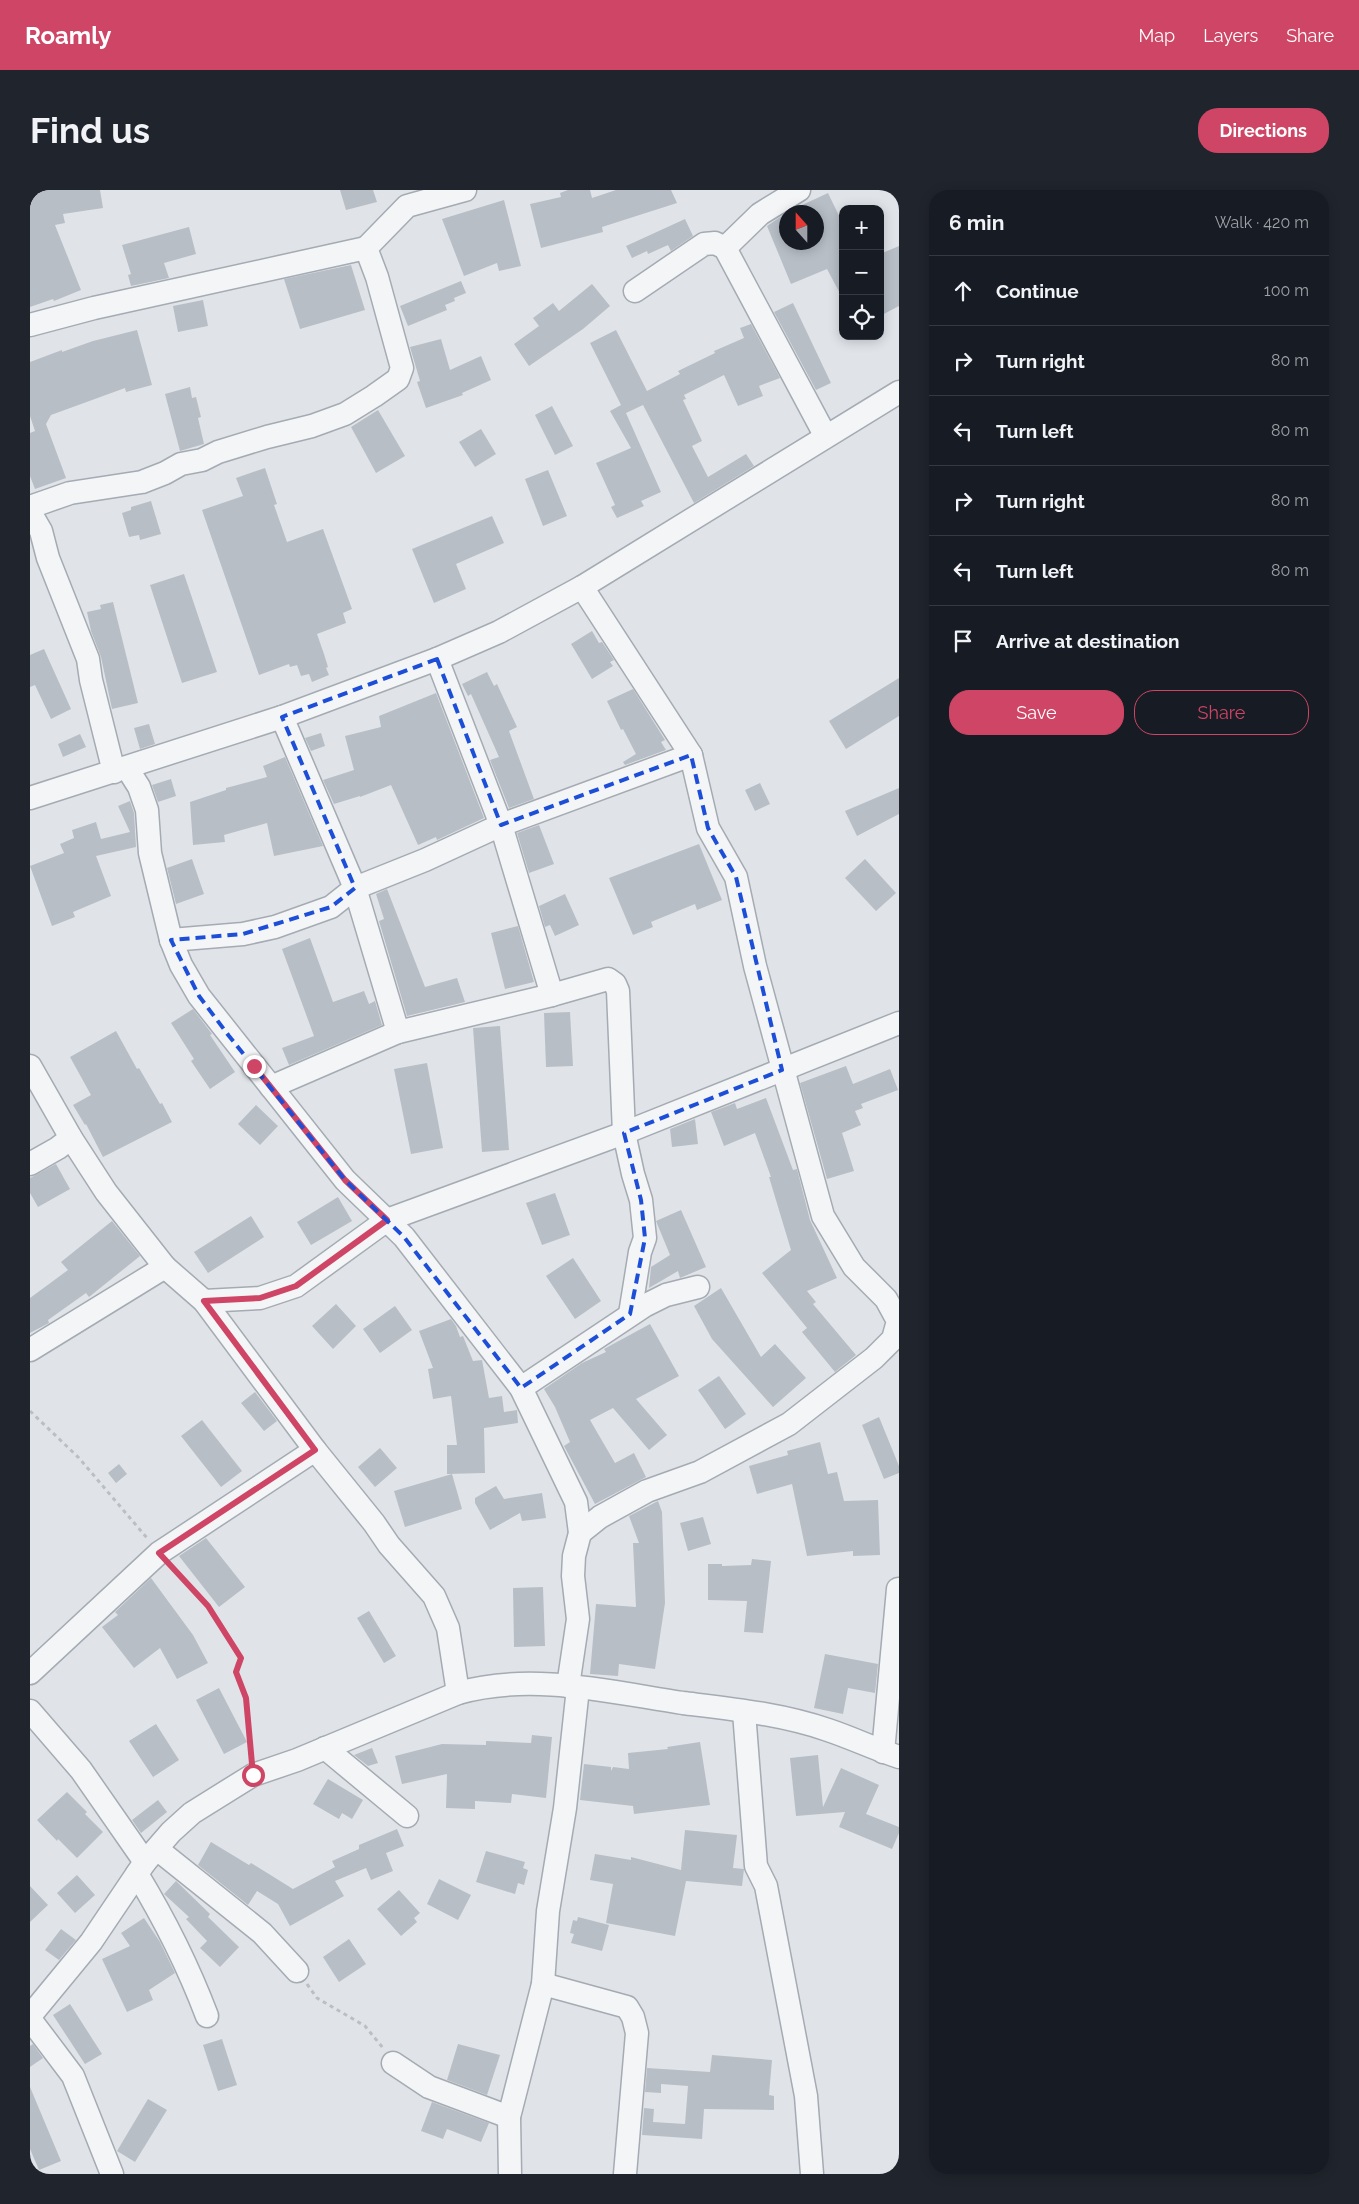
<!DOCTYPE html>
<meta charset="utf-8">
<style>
:root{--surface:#171b24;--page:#20242c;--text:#f1f3f6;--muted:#9ea1a6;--line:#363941;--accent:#ce4565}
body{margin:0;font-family:Raleway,sans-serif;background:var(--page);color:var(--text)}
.controls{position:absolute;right:15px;top:15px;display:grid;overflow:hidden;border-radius:10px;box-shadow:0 2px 12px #0003}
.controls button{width:45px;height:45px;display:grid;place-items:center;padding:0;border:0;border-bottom:1px solid var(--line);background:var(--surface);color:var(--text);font:25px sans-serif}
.compass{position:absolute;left:749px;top:15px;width:45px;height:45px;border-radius:50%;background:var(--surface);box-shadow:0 2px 12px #0003;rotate:339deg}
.stop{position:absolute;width:15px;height:15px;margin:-11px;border:4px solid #ce4565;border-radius:50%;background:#fff}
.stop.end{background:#ce4565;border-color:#fff;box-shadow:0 1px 5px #0008}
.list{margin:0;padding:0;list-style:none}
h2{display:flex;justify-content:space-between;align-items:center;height:65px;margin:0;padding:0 20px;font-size:21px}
h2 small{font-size:16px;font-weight:400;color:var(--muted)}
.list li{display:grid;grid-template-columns:32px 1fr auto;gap:15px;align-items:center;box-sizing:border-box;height:70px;padding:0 20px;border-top:1px solid var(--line)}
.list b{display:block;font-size:19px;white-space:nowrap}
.list em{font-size:16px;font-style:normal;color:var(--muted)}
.actions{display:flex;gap:10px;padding:15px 20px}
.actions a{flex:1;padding:11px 0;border:1px solid var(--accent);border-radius:20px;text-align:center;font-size:18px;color:var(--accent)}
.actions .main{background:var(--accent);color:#fff}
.icon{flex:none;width:28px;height:28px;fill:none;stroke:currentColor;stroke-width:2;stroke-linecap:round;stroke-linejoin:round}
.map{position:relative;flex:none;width:869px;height:1984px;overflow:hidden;border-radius:20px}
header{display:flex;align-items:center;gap:30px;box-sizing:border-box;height:70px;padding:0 25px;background:var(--accent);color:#fff}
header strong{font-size:24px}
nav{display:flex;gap:28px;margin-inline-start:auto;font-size:18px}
.intro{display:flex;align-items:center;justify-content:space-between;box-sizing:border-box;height:120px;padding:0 30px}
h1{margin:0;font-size:35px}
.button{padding:12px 22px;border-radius:20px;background:var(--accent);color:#fff;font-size:18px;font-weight:700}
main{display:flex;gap:30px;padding:0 30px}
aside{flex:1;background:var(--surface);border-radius:20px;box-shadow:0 2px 12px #0003}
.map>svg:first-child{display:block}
.building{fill:#b7bec6}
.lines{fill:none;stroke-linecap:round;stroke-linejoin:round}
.minor-casing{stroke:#a5abb3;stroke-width:25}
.path{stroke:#babfc4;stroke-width:3;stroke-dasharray:4 4;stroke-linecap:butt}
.minor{stroke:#f3f5f7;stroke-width:22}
.route{stroke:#ce4565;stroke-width:6}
.marked{fill:none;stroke:#1d4ed8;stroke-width:4;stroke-dasharray:10 6;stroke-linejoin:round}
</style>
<header>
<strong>Roamly</strong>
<nav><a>Map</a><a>Layers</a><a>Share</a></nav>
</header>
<div class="intro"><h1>Find us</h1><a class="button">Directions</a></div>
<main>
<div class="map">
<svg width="869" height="1984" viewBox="0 0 869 1984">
<rect width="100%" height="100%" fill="#e0e4e9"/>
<g class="building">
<path d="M0,0H70L73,18L33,24L35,33L25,35L51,100L24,111L23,109L0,117Z"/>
<path d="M310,0H343L347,12L316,20Z"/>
<path d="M538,0H560L562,8L586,0H641L647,13L572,37L573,42L511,58L500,14L531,7L530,3Z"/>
<path d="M798,3L813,34V109L797,79L761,94L737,36L756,23V52H786V22H757Z"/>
<path d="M474,10L491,76L469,81L467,73L434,86L412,29Z"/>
<path d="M655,29L663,46L641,61L638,55L618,64L617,61L602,68L596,56Z"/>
<path d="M159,37L166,64L134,73L139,88L101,96L98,85L101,84L92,55Z"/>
<path d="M869,56V116L850,126V64Z"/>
<path d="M321,75L335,120L270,139L254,89Z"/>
<path d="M431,91L436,103L424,108L425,111L415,115L417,120L378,136L370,116Z"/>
<path d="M562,94L580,116L553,139L499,176L484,154L509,136L503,128L523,113L529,121Z"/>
<path d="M173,110L178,136L148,142L143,116Z"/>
<path d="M763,113L801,193L786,200L744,122Z"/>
<path d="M721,134L750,188L729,196L733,206L708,216L694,185L654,205L656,209L653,210L672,251L662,256L678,287L716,264L724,276L664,313L613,215L596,223L631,302L611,311L614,316L587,328L581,317L585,315L566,273L601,258L580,221L591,215L560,153L586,140L617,201L650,184L648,181L685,163L684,161L714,148L710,138Z"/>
<path d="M107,140L122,195L96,202L95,198L21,225L16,234L36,288L5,299L0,286V243L5,241L0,226V172L32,160V162L63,151Z"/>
<path d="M411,149L420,180L451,166L461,190L432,203L433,205L396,218L387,192L390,191L380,157Z"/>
<path d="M160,197L162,208L166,207L171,227L168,228L174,254L150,261L135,204Z"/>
<path d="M522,216L543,256L525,265L505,225Z"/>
<path d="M348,220L375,266L346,283L321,237Z"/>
<path d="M451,239L466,264L445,277L429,252Z"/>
<path d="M235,278L247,314L244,315L257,352L293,339L322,419L313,423L316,433L287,444L294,464L298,477L296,478L299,485L282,492L279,484L271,486L267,475L260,477L259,474L229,485L172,320L213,306L206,288Z"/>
<path d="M518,280L537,326L513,336L495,289Z"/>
<path d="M121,311L131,344L110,350L109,345L99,347L92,323L101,320V317Z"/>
<path d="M462,326L474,353L426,374L436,399L404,413L382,359Z"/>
<path d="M154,384L187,482L152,493L120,395Z"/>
<path d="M83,412L108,513L82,519L71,467L61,441L57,422L71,419L70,415Z"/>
<path d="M562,441L569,453L572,452L584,470L580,472L583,476L562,489L541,454Z"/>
<path d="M14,459L41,519L21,529L5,495L0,497V465Z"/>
<path d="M457,482L464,496L467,494L487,537L479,541L504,609L479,618L460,570L469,567L441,504L438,506L432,494Z"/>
<path d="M869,488V526L816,559L799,531Z"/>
<path d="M603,499L635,550L631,552L636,560L595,575L593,572L606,564L593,539L591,540L577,511Z"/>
<path d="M406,503L454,628L407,650L406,647L388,655L361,595L330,607V606L304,614L293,590L324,580L315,546L351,537L349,526Z"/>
<path d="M119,534L125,554L110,559L104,538Z"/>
<path d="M291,543L295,556L281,561L275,548Z"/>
<path d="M50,544L56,557L33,567L28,554Z"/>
<path d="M255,567L293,656L244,666L237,633L194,645L195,652L163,655L160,612L196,600V598L237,587L233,576Z"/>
<path d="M141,589L146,606L128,612L122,595Z"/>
<path d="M730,593L740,614L725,621L715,600Z"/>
<path d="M869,598V624L827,646L815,621Z"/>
<path d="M100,611L104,623L106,657L66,666L81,706L43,722L45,727L22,736L0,676L34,663L30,654L44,648L42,640L66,632L71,649L100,642L88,616Z"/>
<path d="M509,635L524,674L499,683L487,643Z"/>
<path d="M669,654L692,710L667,720L665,714L621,732L623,737L603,745L579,688Z"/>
<path d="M162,669L174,704L146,714L137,678Z"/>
<path d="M835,669L866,703L846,721L815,688Z"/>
<path d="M357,699L395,797L427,788L435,812L377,826L349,731L354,729L346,704Z"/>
<path d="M535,704L549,735L525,746L520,735L515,737L509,716Z"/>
<path d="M488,736L504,792L475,799L461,743Z"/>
<path d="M280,748L303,812L334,801L339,814L345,811L352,835L259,875L252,858L284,846L252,759Z"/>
<path d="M163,819L182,844L180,845L205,882L180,899L161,871L164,869L141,833Z"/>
<path d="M540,822L543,876L516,877L514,823Z"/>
<path d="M470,836L479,960L452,962L443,838Z"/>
<path d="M86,841L107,879L109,878L130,914L132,913L142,932L73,967L56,934L55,935L43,915L61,905L40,867Z"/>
<path d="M397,873L413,958L381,964L364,879Z"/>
<path d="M816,876L823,894L860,879L868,900L831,914L833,918L825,921L831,935L812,943L824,981L797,989L770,893Z"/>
<path d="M736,908L763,980L767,979L780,1030L807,1088L777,1101L786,1112L783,1114L826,1165L805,1182L772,1142L777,1138L732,1083L761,1060L739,987H741L725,943L694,956L681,922L705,913L707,919Z"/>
<path d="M226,915L248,936L230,955L208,934Z"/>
<path d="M665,929L668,954L642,957L640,939Z"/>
<path d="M26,974L40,999L8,1017L0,1003V988Z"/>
<path d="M525,1003L540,1045L512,1055L496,1013Z"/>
<path d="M308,1007L322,1031L281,1055L267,1032Z"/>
<path d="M651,1020L676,1077L650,1088L648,1081L619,1098L621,1077L640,1065L626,1031Z"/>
<path d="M221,1026L234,1047L178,1083L164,1062Z"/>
<path d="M82,1031L110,1066L59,1107L56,1103L18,1130L19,1133L0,1143V1108L38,1080L31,1072Z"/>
<path d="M543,1068L571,1111L545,1129L516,1086Z"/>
<path d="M691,1098L731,1167L745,1154L776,1188L743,1217L682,1149L664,1116Z"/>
<path d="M306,1114L326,1136L303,1159L282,1136Z"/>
<path d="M365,1116L382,1140L350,1163L333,1139Z"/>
<path d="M421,1129L426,1136L430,1147L433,1146L443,1171L452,1170L459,1208L472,1206L474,1222L487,1220L488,1233L454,1238L455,1283L417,1284V1255H427L421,1206L403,1209L398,1179L403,1178L389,1141Z"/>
<path d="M620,1134L649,1186L606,1209L637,1245L619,1260L583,1218L560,1230L585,1273L604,1263L616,1287L565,1314L534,1256L540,1252L525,1217L514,1199L552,1173L576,1162L574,1159Z"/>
<path d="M689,1186L716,1224L695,1239L668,1200Z"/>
<path d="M225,1202L247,1231L234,1241L211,1213Z"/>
<path d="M849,1227L869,1276V1283L854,1289L832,1235Z"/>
<path d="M172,1230L212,1281L191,1297L151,1246Z"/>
<path d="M790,1252L798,1284L807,1282L814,1311L848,1310L850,1365L823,1366V1361L777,1366L762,1294L727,1304L719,1276L758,1265L757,1261Z"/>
<path d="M350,1258L367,1278L345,1297L328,1277Z"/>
<path d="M89,1274L97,1284L86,1293L78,1283Z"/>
<path d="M422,1284L432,1319L375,1337L364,1301Z"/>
<path d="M466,1296L474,1309L512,1303L516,1328L492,1331L490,1323L460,1340L445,1313V1308Z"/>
<path d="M628,1311L632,1322L635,1413L625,1479L589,1474L588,1486L560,1484L566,1414L606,1417L603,1353H609L599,1326Z"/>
<path d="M673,1327L681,1354L658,1361L650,1333Z"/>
<path d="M176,1348L215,1397L189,1417L149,1366Z"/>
<path d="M722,1369L741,1371L733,1443L714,1442L717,1411L678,1410V1374H692V1376L721,1375Z"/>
<path d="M121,1388L163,1445L178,1473L147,1489L130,1458L104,1478L72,1437L88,1425L85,1422Z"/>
<path d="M513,1397L515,1456L484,1457L483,1398Z"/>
<path d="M339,1421L366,1466L354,1473L327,1428Z"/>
<path d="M795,1464L848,1474L845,1503L818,1498L813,1524L784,1518Z"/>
<path d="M189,1498L217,1552L194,1564L166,1510Z"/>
<path d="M126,1534L149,1570L123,1587L99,1551Z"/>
<path d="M502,1545L522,1547L516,1608L482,1604L481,1613L445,1611V1619L416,1618L417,1584L372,1594L365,1566L412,1554L456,1555V1551L501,1553Z"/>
<path d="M670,1552L680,1615L604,1624L603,1616L550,1610L554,1574L581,1577V1581L583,1577L599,1579L598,1563L638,1559L637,1557Z"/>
<path d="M342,1558L348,1573L338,1576L324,1565Z"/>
<path d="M788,1565L793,1617L811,1578L849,1595L836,1624L869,1637V1643L862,1659L809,1637L815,1622L766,1626L760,1568Z"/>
<path d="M298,1589L333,1610L322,1629L312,1623L309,1629L283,1614Z"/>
<path d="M37,1602L57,1622L55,1624L73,1642L47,1668L28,1649L27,1651L7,1630Z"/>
<path d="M128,1610L137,1622L111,1643L102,1630Z"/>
<path d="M367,1639L374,1656L356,1663L363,1681L341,1690L336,1678L305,1691L314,1706L260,1736L248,1714L227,1701L218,1715L168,1675L181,1652L219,1675L221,1673L263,1699L305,1677L302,1671L329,1659V1655Z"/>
<path d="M655,1640L707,1645L703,1678L714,1679L712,1696L656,1691L645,1746L576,1733L583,1694L560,1690L565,1664L601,1670V1667L651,1680Z"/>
<path d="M456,1661L495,1672L493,1678L498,1680L494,1695L488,1693L485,1704L446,1692Z"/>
<path d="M47,1685L65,1705L45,1723L27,1703Z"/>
<path d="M409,1689L441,1705L428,1730L397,1714Z"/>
<path d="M146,1691L180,1724L178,1727L209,1757L190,1777L170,1758L177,1751L156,1729L159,1727L134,1704Z"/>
<path d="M0,1696L18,1715L0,1732Z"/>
<path d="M369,1700L390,1723L384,1728L387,1732L371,1746L347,1719Z"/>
<path d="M548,1727L579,1735L572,1761L541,1753L544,1744L540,1743L543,1730L547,1731Z"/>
<path d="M114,1728L130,1752L145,1783L119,1800L123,1810L97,1822L72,1769L100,1756L91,1743Z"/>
<path d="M31,1739L46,1750L29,1770L15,1760Z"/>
<path d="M319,1749L336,1774L309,1792L293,1767Z"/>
<path d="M40,1814L72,1864L55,1874L23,1825Z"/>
<path d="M192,1849L207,1895L188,1901L173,1855Z"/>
<path d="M3,1854L13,1868L0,1877V1856Z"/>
<path d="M428,1854L470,1865L457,1905L417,1890Z"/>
<path d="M682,1865L742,1870L739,1905L744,1906V1920L674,1919L672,1949L612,1945L614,1918L624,1919L623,1932L655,1934L658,1896L631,1894V1903L615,1902L617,1878L680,1882Z"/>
<path d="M0,1897L31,1971L9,1980L0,1959Z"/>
<path d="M118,1909L137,1920L105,1972L87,1961Z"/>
<path d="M402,1912L459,1933L451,1952L417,1939L413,1949L391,1941Z"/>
</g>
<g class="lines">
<defs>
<g id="minor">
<path d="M695,58L730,24L769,0"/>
<path d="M605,101L674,54L685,53L695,58L795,245"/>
<path d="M0,135L64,118L336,58"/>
<path d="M0,317L40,303L112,292L135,283L151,274L172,270L188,262L237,247L282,236L315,224L344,206L368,189L372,178L347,87L336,58L377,16L435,0"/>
<path d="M0,322L11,341L18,368L58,469L61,490L84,582"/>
<path d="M407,469L471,635L522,805"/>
<path d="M252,527L325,698L368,842"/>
<path d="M97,578L109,597L117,620L120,663L141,750L151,775L169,806L315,990L374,1047L491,1198L546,1312L550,1343L544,1366L543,1386L548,1429L538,1496"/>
<path d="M0,608L252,527L407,469L469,442L552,397L869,202"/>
<path d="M141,750L213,744L245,737L301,717L325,698L395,670L471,635L661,565"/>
<path d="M0,876L41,948L76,1002L135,1077L174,1111L285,1260L344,1333L359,1355L404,1406L418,1438L428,1503"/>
<path d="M241,897L368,842L522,805L578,789L585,794L588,801L594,943L603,984L611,1010L615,1048L610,1062L600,1124"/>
<path d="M0,974L28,958L41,948"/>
<path d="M174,1111L230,1108L266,1096L357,1030L594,943L869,833"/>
<path d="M0,1160L135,1077"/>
<path d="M491,1198L614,1116L636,1105L668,1097"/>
<path d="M550,1343L570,1327L617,1301L670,1282L759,1234L844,1168L863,1149L868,1131L856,1109L824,1077L793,1026L725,776L706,687L678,638L661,565L552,397"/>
<path d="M0,1483L129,1363L285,1260"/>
<path d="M0,1521L51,1580L115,1672"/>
<path d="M714,1522L726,1676L736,1696L776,1906L782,1984"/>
<path d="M295,1558L377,1626"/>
<path d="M853,1562L868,1399"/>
<path d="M127,1659L232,1743L267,1781"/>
<path d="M107,1684C135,1730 158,1776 177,1826"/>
<path d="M513,1794L597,1817L603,1827L607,1843L595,1984"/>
<path d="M0,1826L61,1752L115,1672L141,1642L162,1623L223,1585L267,1570L428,1503C501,1482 580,1502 653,1513C702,1519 752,1524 798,1540C822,1548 845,1559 869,1567"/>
<path d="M0,1829L43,1886L82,1984"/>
<path d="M363,1873L399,1897L479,1927"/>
<path d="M480,1984L479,1927L513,1794L518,1721L535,1618L548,1498"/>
</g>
</defs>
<use href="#minor" class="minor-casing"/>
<g class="path">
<path d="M0,1221L49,1268L117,1348"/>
<path d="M141,1376L178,1416L211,1468L207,1474L206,1482L216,1509L221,1567"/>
<path d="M277,1794L287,1808L335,1836L353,1858"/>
</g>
<use href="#minor" class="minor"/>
</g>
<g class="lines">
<path class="route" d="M223,1585L216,1508L206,1482L211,1468L178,1416L129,1363L285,1260L174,1111L230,1108L266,1096L357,1030L315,990L224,876"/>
</g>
<path class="marked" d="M407,469L471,635L661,565L678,638L706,687L752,880L594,943L611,1010L615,1048L600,1124L491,1198L374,1047L315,990L199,846L169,806L141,750L213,744L301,717L325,698L252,527Z"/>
</svg>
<div class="controls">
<button>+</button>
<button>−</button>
<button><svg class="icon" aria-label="locate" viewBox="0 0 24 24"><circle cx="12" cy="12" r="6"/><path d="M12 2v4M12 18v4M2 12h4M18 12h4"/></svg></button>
</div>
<svg class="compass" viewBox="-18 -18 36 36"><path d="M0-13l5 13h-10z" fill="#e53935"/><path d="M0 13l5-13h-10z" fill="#9ea1a6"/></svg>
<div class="stop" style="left:223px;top:1585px"></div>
<div class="stop end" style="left:224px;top:876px"></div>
</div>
<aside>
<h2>6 min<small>Walk · 420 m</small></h2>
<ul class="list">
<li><svg class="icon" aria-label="ahead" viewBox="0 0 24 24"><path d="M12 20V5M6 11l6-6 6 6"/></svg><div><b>Continue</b></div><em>100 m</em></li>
<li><svg class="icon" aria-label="right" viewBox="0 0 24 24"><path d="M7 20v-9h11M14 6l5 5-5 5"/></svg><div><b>Turn right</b></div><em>80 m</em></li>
<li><svg class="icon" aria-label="left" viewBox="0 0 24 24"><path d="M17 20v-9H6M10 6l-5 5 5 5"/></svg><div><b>Turn left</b></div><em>80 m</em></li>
<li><svg class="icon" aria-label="right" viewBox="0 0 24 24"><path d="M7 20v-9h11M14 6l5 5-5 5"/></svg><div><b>Turn right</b></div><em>80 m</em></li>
<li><svg class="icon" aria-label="left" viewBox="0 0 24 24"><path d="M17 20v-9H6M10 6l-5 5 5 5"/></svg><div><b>Turn left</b></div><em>80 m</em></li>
<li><svg class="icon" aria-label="arrive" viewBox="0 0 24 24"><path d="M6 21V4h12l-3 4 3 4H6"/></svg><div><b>Arrive at destination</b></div></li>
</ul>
<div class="actions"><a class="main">Save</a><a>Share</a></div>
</aside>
</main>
